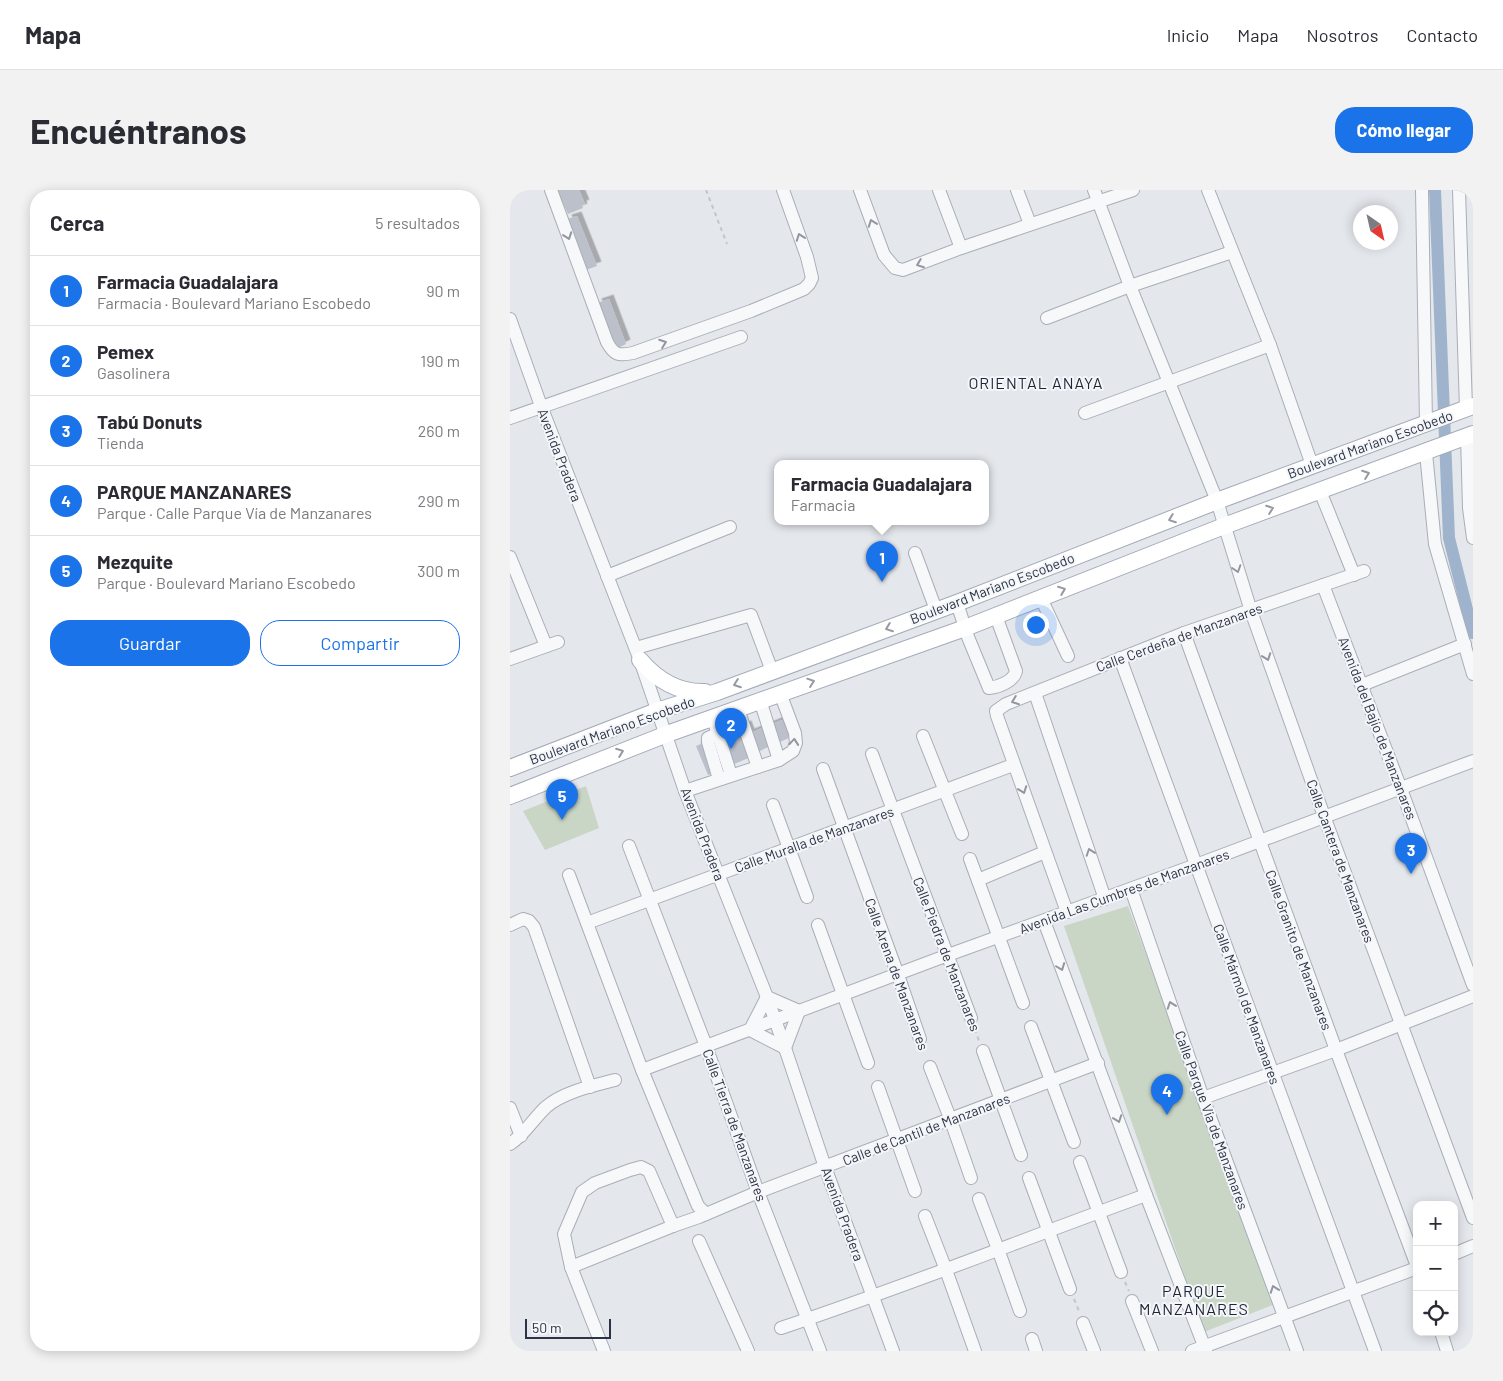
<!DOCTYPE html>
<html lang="es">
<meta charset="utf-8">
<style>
:root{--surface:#fff;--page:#f2f2f3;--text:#2b2b33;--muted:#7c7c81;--line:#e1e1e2;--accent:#1a73e8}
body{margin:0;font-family:Barlow,sans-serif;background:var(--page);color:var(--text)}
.controls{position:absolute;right:15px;bottom:15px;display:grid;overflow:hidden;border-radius:10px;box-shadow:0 2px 12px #0003}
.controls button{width:45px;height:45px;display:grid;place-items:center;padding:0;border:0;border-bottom:1px solid var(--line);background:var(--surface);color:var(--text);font:25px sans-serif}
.compass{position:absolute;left:843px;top:15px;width:45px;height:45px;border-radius:50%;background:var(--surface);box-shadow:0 2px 12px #0003;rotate:146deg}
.scale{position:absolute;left:15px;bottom:12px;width:86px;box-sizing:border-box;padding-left:5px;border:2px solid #2b3445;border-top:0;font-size:14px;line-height:18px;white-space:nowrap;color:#2b3445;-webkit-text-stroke:4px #f4f6f9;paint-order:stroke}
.you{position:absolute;left:525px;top:434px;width:18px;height:18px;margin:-12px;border:4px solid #fff;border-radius:50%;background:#1a73e8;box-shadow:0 0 0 8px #1a73e833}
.badge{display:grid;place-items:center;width:32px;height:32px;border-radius:50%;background:var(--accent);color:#fff;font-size:16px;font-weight:700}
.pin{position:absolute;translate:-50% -41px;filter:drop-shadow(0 1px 2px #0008)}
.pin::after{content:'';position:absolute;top:26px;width:18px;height:15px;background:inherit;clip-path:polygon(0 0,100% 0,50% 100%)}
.popup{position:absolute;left:264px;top:270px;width:215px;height:65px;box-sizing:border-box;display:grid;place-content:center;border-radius:10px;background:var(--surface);filter:drop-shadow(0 1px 4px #0005);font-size:16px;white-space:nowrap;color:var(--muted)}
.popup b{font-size:19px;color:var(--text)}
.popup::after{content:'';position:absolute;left:50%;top:100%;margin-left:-10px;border:10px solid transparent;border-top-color:var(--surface)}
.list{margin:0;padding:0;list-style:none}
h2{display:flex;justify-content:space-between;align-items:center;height:65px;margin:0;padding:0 20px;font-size:21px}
h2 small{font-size:16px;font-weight:400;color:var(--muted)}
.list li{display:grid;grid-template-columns:32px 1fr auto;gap:15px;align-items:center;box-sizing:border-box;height:70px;padding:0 20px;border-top:1px solid var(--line)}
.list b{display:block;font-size:19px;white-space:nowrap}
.list p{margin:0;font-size:16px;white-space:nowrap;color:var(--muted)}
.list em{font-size:16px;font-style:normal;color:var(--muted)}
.actions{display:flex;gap:10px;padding:15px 20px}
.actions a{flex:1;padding:11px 0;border:1px solid var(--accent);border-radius:20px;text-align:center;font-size:18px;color:var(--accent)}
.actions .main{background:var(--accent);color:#fff}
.icon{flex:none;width:28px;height:28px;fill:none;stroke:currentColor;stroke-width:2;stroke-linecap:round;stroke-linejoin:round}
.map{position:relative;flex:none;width:963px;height:1161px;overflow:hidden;border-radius:20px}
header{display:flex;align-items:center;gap:30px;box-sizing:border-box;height:70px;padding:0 25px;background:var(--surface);border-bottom:1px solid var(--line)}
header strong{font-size:24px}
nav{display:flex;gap:28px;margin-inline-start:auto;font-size:18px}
.intro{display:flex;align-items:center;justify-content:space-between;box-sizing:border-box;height:120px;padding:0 30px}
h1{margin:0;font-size:35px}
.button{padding:12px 22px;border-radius:20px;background:var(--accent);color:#fff;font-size:18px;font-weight:700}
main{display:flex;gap:30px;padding:0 30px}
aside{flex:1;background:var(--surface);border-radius:20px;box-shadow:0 2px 12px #0003}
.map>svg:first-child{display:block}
.green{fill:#c9d6c5}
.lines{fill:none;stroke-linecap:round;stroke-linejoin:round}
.canal{stroke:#9fb4cc;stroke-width:12}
.building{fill:#bbc0ca;filter:url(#shadow)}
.minor-casing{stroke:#a9aeb7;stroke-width:14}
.major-casing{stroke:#a3abb8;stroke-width:18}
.path{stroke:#c2c5cb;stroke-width:2;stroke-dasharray:4 4;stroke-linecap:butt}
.minor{stroke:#f7f8fa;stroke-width:12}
.major{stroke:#fff;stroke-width:16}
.oneway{stroke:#9196a0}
.oneway2{stroke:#959aa2}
.labels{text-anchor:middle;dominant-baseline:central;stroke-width:4;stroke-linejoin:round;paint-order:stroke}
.street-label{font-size:14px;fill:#2b3445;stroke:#f4f6f9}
.quarter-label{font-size:16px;letter-spacing:1px;fill:#1d2536;stroke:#f4f6f9}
</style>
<header>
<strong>Mapa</strong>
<nav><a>Inicio</a><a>Mapa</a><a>Nosotros</a><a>Contacto</a></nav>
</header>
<div class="intro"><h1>Encuéntranos</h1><a class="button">Cómo llegar</a></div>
<main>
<aside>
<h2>Cerca<small>5 resultados</small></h2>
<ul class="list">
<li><span class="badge">1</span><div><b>Farmacia Guadalajara</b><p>Farmacia · Boulevard Mariano Escobedo</p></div><em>90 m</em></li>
<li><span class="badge">2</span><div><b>Pemex</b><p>Gasolinera</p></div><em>190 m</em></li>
<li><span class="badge">3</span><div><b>Tabú Donuts</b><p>Tienda</p></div><em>260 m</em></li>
<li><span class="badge">4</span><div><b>PARQUE MANZANARES</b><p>Parque · Calle Parque Vía de Manzanares</p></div><em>290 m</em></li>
<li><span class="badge">5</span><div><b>Mezquite</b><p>Parque · Boulevard Mariano Escobedo</p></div><em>300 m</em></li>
</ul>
<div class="actions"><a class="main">Guardar</a><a>Compartir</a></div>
</aside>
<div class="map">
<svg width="963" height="1161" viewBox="0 0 963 1161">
<defs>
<filter id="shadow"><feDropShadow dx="4.5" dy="-4.5" stdDeviation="0" flood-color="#0004"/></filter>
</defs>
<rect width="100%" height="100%" fill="#e4e7ec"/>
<g class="green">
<path d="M76,596L89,638L35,660L13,621Z"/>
<path d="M618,716L765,1114L694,1142L554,736Z"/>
</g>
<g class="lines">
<path class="canal" d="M925,0L939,348L963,443"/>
</g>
<g class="building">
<path d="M47,0H69L75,14L72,15L73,18L58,24Z"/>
<path d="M67,26L87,76L76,80L57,29Z"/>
<path d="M99,109L116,154L106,159L87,113Z"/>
<path d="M272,530L279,548L247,562L248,564L198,585L186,556L237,535L240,543Z"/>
</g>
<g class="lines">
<defs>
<g id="minor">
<path d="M41,0L97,152C104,165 108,166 123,163L241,121L287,102L294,99L299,94L302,88L297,67L273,0"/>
<path d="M350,0L374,65L385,78L393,80L451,58L623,0"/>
<path d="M429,0L451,58"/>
<path d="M507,0L520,34"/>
<path d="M584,0L620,96L707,311L741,421L814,626L963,1028"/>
<path d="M698,0L760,155L802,275"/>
<path d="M912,0L916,233"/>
<path d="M949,0L956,219"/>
<path d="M537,128L620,96L722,62"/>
<path d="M0,129L31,216L130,470L175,601L257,807L275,858L315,977L383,1161"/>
<path d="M575,223L760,155"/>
<path d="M0,228L231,147"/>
<path d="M957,246L959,318L963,348"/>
<path d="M916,263L925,354L963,484"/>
<path d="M810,301L844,385"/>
<path d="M405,363L426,420"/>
<path d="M0,367L36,456"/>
<path d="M97,386L220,337"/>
<path d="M813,395L891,599L963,795"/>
<path d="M531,408L558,466"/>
<path d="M447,413L458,447L479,498C489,497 504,491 506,481L486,426"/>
<path d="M674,443L826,860L907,1076"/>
<path d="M126,458L241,425L262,481"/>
<path d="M610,468L865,1161"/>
<path d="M0,469L48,452"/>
<path d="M852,495L955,454"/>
<path d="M525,503L595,709"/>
<path d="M250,510L269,570"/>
<path d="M230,525L248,577"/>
<path d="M205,535L221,585"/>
<path d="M413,546L452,644"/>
<path d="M362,564L461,828"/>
<path d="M313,579L388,785L410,849"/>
<path d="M209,589L198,552V548L232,533"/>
<path d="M175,601L269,570L283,561L286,553L285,543L270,503"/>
<path d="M263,615L297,707"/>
<path d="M119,656L196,856L248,1002L310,1161"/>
<path d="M460,669L513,813"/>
<path d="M59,685L132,880L188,1016L196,1024"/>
<path d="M468,690L535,662"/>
<path d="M621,699L693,908L787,1161"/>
<path d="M557,722L487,526L486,521L496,514L674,443L854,381"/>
<path d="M534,731L636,1005L696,1161"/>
<path d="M77,733L503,575"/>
<path d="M0,735L13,729L19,731L24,737L80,897"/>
<path d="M308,735L358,873"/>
<path d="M257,807L289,821L275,858L240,840Z"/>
<path d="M521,837L564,952"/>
<path d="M473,861L511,965"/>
<path d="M420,877L440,928L461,988"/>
<path d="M132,880L438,765L686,675L963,571"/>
<path d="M368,897L405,1001"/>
<path d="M693,908L826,860L963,806"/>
<path d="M0,918L11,946"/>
<path d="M0,954C15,944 23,929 36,917C53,902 82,896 105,890"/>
<path d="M570,972L611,1082"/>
<path d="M519,988L560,1099"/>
<path d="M469,1009L488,1059L510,1121"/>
<path d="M415,1026L436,1080L465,1161"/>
<path d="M189,1051L238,1161"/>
<path d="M944,1064L963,1056"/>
<path d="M61,1077L163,1036"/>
<path d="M622,1111L642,1161"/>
<path d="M573,1133L584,1161"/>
<path d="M271,1138C394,1097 514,1049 636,1005"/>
<path d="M931,1142L937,1161"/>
<path d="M522,1149L526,1161"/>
<path d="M94,1161L61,1077L54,1044L72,1002L85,993L120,980L131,977L139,981L163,1036L189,1027L248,1002L588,873"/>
<path d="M682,1161L907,1078"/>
</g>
<g id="major">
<path d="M130,470C147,490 168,503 195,502"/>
<path d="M0,578L147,521L207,502L447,413L707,311L963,216"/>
<path d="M0,606L157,544L455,438L714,336L963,244"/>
</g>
</defs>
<use href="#minor" class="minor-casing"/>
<use href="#major" class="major-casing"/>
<g class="path">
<path d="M196,0L217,54"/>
<path d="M465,839L469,851"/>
<path d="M615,1092L619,1101"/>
<path d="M564,1109L569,1121"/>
</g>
<use href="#minor" class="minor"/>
<use href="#major" class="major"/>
</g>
<defs><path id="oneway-chevron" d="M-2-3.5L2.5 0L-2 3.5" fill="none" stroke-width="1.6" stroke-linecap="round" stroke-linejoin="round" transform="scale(1.25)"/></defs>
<g class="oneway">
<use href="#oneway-chevron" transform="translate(362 33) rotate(-110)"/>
<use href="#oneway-chevron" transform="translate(58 46) rotate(70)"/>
<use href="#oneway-chevron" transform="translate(290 47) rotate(-110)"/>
<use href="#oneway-chevron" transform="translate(410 74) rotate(159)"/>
<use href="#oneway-chevron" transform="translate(153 153) rotate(-20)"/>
<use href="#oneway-chevron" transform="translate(727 379) rotate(72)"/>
<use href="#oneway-chevron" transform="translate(757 467) rotate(70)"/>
<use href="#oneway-chevron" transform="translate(505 511) rotate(159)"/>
<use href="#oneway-chevron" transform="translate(284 552) rotate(-85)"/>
<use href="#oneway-chevron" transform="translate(513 600) rotate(70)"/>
<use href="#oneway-chevron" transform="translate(580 662) rotate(-109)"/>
<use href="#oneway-chevron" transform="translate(551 777) rotate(69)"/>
<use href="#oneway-chevron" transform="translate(661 815) rotate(-109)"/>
<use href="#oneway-chevron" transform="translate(608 929) rotate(70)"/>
<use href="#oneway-chevron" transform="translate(764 1099) rotate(-110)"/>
</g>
<g class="oneway2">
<use href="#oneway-chevron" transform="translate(856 284) rotate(-20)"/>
<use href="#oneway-chevron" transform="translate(760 319) rotate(-20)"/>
<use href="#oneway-chevron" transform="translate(662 329) rotate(159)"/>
<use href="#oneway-chevron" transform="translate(552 400) rotate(-21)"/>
<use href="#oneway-chevron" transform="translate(379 438) rotate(159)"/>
<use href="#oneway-chevron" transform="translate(301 492) rotate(-19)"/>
<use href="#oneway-chevron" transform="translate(227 494) rotate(160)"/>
<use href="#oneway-chevron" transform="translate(110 562) rotate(-21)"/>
</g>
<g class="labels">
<g class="street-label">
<text transform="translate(860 254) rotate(-20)">Boulevard Mariano Escobedo</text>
<text transform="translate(50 265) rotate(69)">Avenida Pradera</text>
<text transform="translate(482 398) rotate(-21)">Boulevard Mariano Escobedo</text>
<text transform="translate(669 447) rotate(-20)">Calle Cerdeña de Manzanares</text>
<text transform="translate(868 538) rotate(69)">Avenida del Bajío de Manzanares</text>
<text transform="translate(102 540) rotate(-20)">Boulevard Mariano Escobedo</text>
<text transform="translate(193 644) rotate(69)">Avenida Pradera</text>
<text transform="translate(304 649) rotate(-20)">Calle Muralla de Manzanares</text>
<text transform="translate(831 671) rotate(70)">Calle Cantera de Manzanares</text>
<text transform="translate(614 701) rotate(-20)">Avenida Las Cumbres de Manzanares</text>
<text transform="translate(789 760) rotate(70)">Calle Granito de Manzanares</text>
<text transform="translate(437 764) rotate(69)">Calle Piedra de Manzanares</text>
<text transform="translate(387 784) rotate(70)">Calle Arena de Manzanares</text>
<text transform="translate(737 814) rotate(70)">Calle Mármol de Manzanares</text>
<text transform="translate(702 930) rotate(70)">Calle Parque Vía de Manzanares</text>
<text transform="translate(225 935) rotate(70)">Calle Tierra de Manzanares</text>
<text transform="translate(416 939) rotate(-21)">Calle de Cantil de Manzanares</text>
<text transform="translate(333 1024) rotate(70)">Avenida Pradera</text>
</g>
<g class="quarter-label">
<text x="526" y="192">ORIENTAL ANAYA</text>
<text x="684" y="1100">PARQUE<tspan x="684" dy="18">MANZANARES</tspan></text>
</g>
</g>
</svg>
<div class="controls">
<button>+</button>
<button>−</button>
<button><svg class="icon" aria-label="locate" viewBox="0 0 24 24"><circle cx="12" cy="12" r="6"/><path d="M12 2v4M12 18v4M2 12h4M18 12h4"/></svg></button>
</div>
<svg class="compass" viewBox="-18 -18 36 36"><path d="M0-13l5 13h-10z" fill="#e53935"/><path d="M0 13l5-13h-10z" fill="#7c7c81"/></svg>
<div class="scale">50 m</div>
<div class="you"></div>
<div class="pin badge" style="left:372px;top:392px">1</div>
<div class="popup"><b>Farmacia Guadalajara</b>Farmacia</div>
<div class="pin badge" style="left:221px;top:559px">2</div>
<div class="pin badge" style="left:901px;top:684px">3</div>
<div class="pin badge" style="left:657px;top:925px">4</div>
<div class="pin badge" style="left:52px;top:630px">5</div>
</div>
</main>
